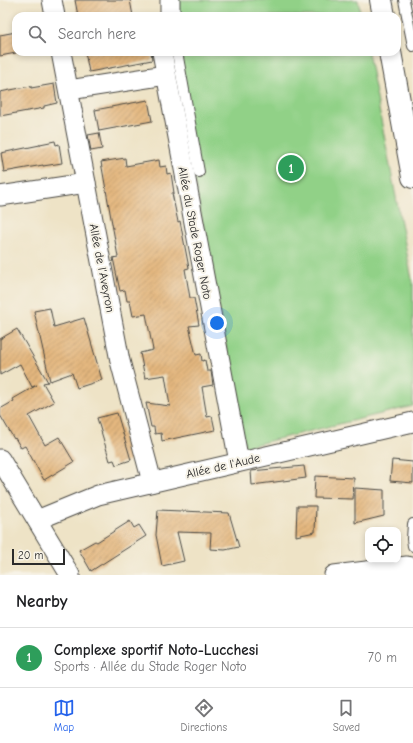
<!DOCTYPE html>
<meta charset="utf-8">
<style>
:root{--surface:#fff;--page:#f6f6f6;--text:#202124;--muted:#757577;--line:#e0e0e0;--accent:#2563eb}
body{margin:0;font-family:"Comic Neue",sans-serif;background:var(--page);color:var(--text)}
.controls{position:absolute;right:12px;bottom:12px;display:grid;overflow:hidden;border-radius:8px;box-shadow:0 2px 6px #0003}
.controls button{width:36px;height:36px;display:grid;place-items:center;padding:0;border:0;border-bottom:1px solid var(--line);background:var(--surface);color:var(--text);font:20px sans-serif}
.scale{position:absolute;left:12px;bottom:10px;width:53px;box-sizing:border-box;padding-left:4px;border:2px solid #2b2b2b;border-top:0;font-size:11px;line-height:14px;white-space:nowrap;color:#2b2b2b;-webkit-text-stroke:3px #f7f3e8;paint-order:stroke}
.you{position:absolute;left:217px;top:323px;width:14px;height:14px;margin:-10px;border:3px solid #fff;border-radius:50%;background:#1a73e8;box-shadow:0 0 0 6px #1a73e833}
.badge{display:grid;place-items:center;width:26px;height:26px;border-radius:50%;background:var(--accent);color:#fff;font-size:13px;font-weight:700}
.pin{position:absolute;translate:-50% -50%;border:2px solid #fff;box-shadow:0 1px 4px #0006}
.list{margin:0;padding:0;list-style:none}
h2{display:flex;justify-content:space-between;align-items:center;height:52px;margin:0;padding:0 16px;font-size:17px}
h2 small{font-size:13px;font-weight:400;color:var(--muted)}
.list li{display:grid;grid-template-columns:26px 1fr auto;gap:12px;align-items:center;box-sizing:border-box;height:60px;padding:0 16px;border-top:1px solid var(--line)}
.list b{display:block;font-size:15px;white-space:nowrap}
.list p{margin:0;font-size:13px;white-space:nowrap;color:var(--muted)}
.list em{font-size:13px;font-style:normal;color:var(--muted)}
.icon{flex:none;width:22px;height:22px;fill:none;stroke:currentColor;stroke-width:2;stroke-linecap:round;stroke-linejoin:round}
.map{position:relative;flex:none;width:413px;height:575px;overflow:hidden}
.search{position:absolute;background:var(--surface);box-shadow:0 2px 6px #0003;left:12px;right:12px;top:12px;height:44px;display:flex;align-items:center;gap:10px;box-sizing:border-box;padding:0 14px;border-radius:12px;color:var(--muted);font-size:15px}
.sheet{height:112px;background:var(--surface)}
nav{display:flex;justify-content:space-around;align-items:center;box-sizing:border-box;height:56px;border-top:1px solid var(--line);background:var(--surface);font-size:11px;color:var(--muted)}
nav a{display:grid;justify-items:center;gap:2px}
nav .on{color:var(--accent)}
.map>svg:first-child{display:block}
.pitch{fill:#91d187;stroke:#5e7e59}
.building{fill:url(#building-hatch)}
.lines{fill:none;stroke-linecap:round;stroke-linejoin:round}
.service-casing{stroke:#484742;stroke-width:12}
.minor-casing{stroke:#484742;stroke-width:21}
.tertiary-casing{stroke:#484742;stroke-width:24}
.service{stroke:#fff;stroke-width:10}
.minor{stroke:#fff;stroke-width:19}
.tertiary{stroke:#fff;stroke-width:22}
.labels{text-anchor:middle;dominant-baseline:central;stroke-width:4;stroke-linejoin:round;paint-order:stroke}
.street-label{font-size:12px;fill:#2b2b2b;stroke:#f7f3e8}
</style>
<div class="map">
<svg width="413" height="575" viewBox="0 0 413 575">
<defs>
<pattern id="building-hatch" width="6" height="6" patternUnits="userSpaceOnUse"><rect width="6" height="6" fill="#e4b77f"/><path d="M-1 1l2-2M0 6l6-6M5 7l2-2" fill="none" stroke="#b99568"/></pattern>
</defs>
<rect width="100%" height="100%" fill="#f7f3e8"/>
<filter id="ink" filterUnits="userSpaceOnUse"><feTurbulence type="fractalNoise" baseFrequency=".025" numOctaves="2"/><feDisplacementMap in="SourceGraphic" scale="8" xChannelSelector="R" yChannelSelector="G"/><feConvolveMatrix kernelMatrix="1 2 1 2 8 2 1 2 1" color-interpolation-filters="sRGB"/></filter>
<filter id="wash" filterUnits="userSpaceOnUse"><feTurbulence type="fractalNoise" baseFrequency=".012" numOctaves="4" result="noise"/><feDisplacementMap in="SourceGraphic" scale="16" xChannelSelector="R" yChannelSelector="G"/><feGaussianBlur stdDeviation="0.9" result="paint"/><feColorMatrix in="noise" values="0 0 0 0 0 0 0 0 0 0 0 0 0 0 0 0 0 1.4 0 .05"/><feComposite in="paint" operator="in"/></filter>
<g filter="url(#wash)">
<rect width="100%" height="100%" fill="#eee3c6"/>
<g class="pitch">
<path d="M177,0H358L361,16H178Z"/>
<path d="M170,52H368L413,285V406L245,447Z"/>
</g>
<g id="blocks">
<g class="building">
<path d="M75,0H130L133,16H78Z"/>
<path d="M16,32V53L0,56V35Z"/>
<path d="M85,52H151L152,60L89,72Z"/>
<path d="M54,84L57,103L44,106V108L0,116V92L31,86V88Z"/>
<path d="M148,100L152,121L99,131L95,110Z"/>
<path d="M99,133L102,149L91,151L88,135Z"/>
<path d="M55,141L56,145L59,144L62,163L43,166V165L4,172L1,153L40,145V144Z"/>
<path d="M125,158L126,166L159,160L160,167L166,166L167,174L171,173L174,193H172L178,222L180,221L189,268L185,269L190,298H194L199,325L189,326L196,355L201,354L202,361L205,360L207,371H211L213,385L202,387L207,417L212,416L215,430L162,441L161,433L155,434L154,427H151L146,403L170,406L165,375L145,378L140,353L153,350L146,314L133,316L130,301H127L125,290L120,291L113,258L118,257L101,162Z"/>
<path d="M50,308L54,327L84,318L102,380L77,388L72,373L50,381L34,311Z"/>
<path d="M17,329L48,382L43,383L54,402L29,416L45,445L59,437L74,462L44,480L25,446L21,448L15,438L14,439L0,415V409L14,401L13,399L37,385L32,387L20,364L0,375V339Z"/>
<path d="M117,413L131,460L116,465L114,460L110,461L97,418Z"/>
<path d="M392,460L413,462V483L390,481Z"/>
<path d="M304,466L306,478L252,485L251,471Z"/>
<path d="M315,476L354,478L353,499L314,498Z"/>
<path d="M355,488L384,490V516L355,523Z"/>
<path d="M297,506H316L315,532L296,536Z"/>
<path d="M158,510L229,513L239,547L225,550L210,549L211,533L177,532L184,561L162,566L156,535Z"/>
<path d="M130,521L134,528L139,525L146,536L91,571L79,550L95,541L97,542Z"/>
</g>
</g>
</g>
<g filter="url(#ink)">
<use href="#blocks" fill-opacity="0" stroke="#484742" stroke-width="1"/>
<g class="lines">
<defs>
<g id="service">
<path d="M404,0L413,46"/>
<path d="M177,52L199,172"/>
<path d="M413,524L412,539L413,546"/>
</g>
<g id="minor">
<path d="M52,0L55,16"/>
<path d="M170,0V16"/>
<path d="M61,52L120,361L152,482"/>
<path d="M162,52L239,462"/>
<path d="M69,90L166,75"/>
<path d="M0,196L86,183"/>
<path d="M0,459L70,575"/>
<path d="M37,520L98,495L413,422"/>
<path d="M334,575L407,566L413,567"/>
</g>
<g id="tertiary">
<path d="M381,0L384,16"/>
<path d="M390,52L413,177"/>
</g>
</defs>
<use href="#service" class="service-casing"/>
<use href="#minor" class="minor-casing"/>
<use href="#tertiary" class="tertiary-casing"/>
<use href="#service" class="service"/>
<use href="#minor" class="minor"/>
<use href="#tertiary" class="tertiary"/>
</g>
</g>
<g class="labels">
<g class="street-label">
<text transform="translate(195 233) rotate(79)">Allée du Stade Roger Noto</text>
<text transform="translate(102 268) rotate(79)">Allée de l'Aveyron</text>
<text transform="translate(223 466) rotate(-13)">Allée de l'Aude</text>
</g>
</g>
</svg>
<div class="controls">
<button><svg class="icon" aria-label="locate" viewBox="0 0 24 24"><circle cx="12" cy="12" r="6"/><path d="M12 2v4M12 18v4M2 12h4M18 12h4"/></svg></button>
</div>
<div class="scale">20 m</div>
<div class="you"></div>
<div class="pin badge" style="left:291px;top:168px;background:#2e9e5b">1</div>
<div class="search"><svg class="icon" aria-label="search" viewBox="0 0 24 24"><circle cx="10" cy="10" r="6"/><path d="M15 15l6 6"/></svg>Search here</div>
</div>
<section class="sheet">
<h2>Nearby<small></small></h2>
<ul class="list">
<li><span class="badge" style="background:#2e9e5b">1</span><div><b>Complexe sportif Noto-Lucchesi</b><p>Sports · Allée du Stade Roger Noto</p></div><em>70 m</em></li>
</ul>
</section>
<nav>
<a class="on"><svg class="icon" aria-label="map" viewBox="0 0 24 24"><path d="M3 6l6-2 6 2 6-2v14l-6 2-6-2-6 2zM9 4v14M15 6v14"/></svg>Map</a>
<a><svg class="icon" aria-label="directions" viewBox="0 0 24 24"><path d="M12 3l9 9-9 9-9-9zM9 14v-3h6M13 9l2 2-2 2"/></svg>Directions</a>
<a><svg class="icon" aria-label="saved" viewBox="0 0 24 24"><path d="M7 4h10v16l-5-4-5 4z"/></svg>Saved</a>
</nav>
